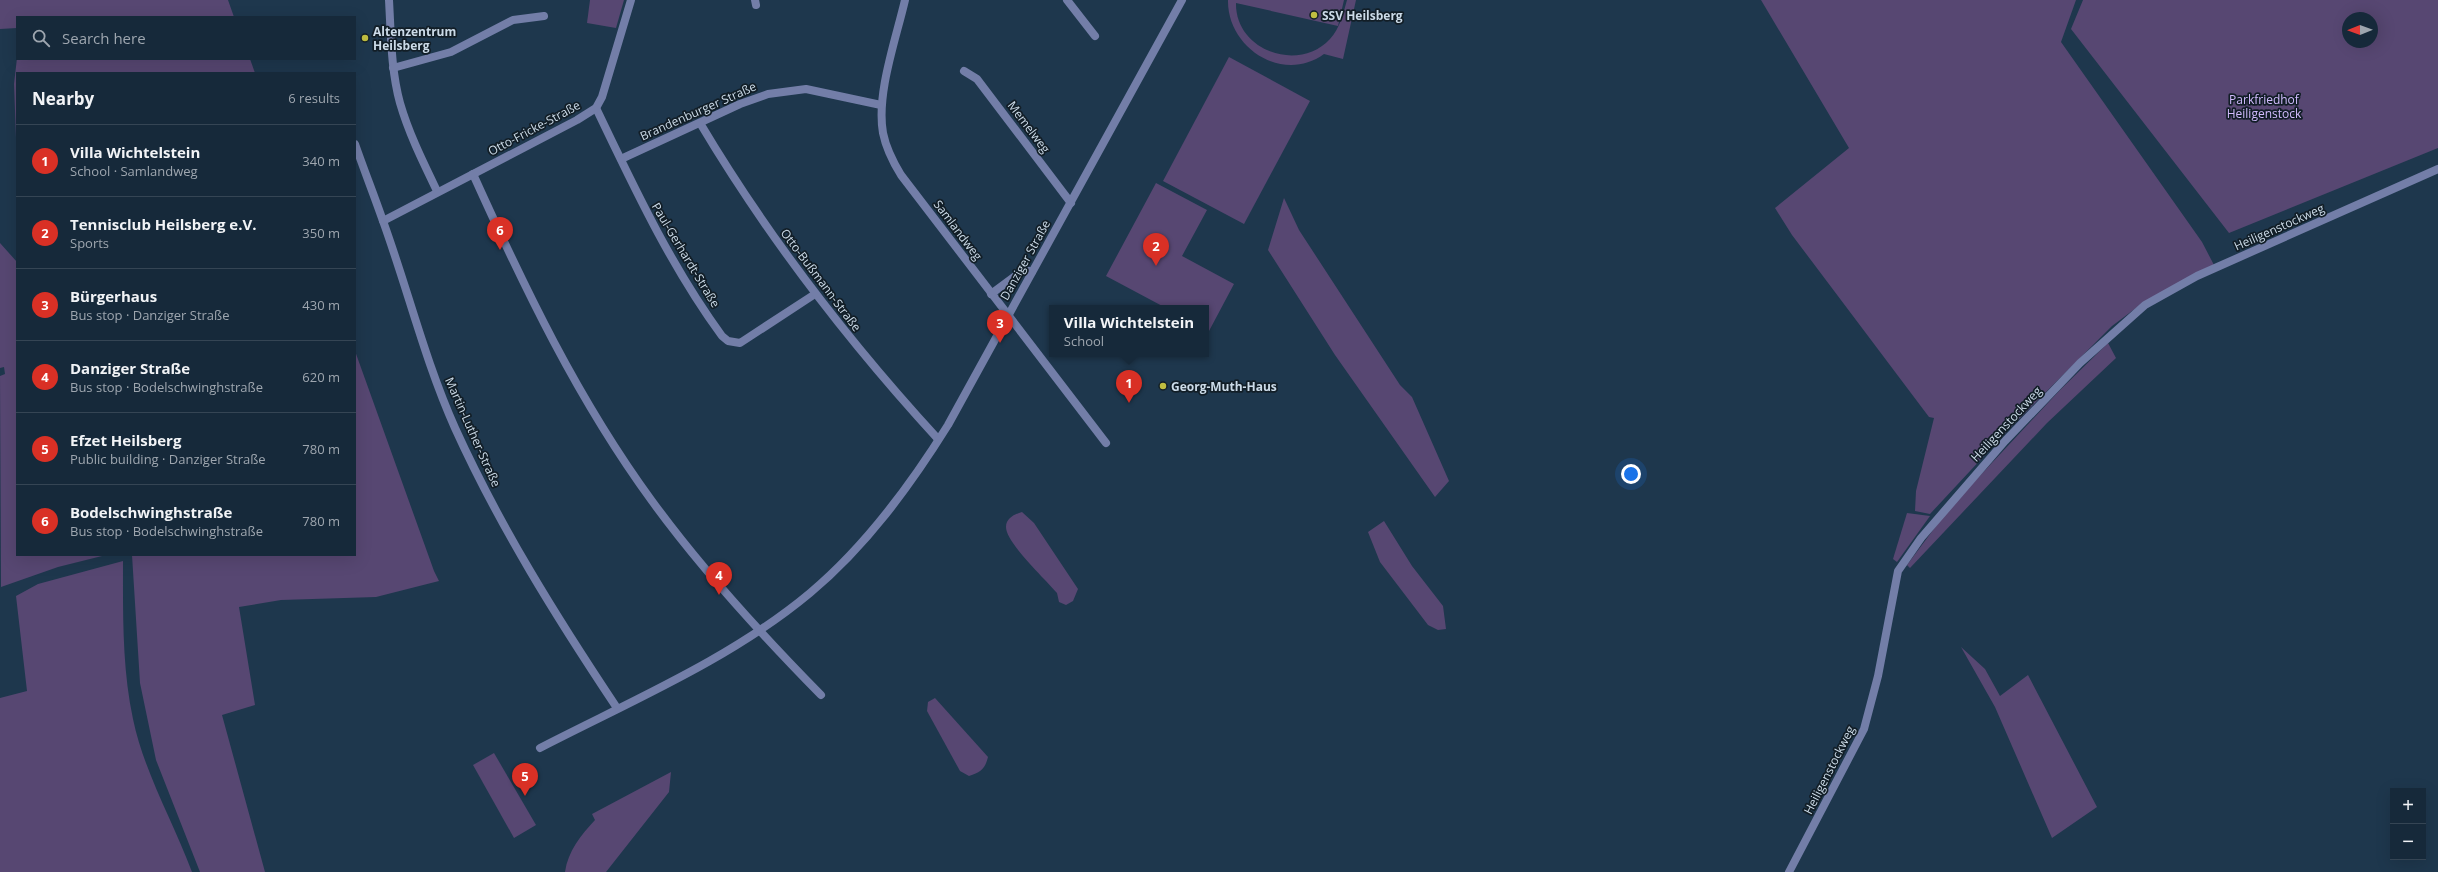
<!DOCTYPE html>
<meta charset="utf-8">
<style>
:root{--surface:#16293a;--page:#1f3142;--text:#f1f3f6;--muted:#9ea6af;--line:#354554;--accent:#d93025}
body{margin:0;font-family:"Open Sans",sans-serif;background:var(--page);color:var(--text)}
.controls{position:absolute;right:12px;bottom:12px;display:grid;overflow:hidden;border-radius:0px;box-shadow:0 4px 16px #0002}
.controls button{width:36px;height:36px;display:grid;place-items:center;padding:0;border:0;border-bottom:1px solid var(--line);background:var(--surface);color:var(--text);font:20px sans-serif}
.compass{position:absolute;left:2342px;top:12px;width:36px;height:36px;border-radius:50%;background:var(--surface);box-shadow:0 4px 16px #0002;rotate:269deg}
.you{position:absolute;left:1631px;top:474px;width:14px;height:14px;margin:-10px;border:3px solid #fff;border-radius:50%;background:#1a73e8;box-shadow:0 0 0 6px #1a73e833}
.badge{display:grid;place-items:center;width:26px;height:26px;border-radius:50%;background:var(--accent);color:#fff;font-size:13px;font-weight:700}
.pin{position:absolute;translate:-50% -33px;filter:drop-shadow(0 1px 2px #0008)}
.pin::after{content:'';position:absolute;top:21px;width:14px;height:12px;background:inherit;clip-path:polygon(0 0,100% 0,50% 100%)}
.popup{position:absolute;left:1049px;top:305px;width:160px;height:52px;box-sizing:border-box;display:grid;place-content:center;border-radius:0px;background:var(--surface);filter:drop-shadow(0 1px 3px #0005);font-size:13px;white-space:nowrap;color:var(--muted)}
.popup b{font-size:15px;color:var(--text)}
.popup::after{content:'';position:absolute;left:50%;top:100%;margin-left:-8px;border:8px solid transparent;border-top-color:var(--surface)}
.list{margin:0;padding:0;list-style:none}
h2{display:flex;justify-content:space-between;align-items:center;height:52px;margin:0;padding:0 16px;font-size:17px}
h2 small{font-size:13px;font-weight:400;color:var(--muted)}
.list li{display:grid;grid-template-columns:26px 1fr auto;gap:12px;align-items:center;box-sizing:border-box;height:72px;padding:0 16px;border-top:1px solid var(--line)}
.list b{display:block;font-size:15px;white-space:nowrap}
.list p{margin:0;font-size:13px;white-space:nowrap;color:var(--muted)}
.list em{font-size:13px;font-style:normal;color:var(--muted)}
.icon{flex:none;width:22px;height:22px;fill:none;stroke:currentColor;stroke-width:2;stroke-linecap:round;stroke-linejoin:round}
.map{position:relative;flex:none;width:2438px;height:872px;overflow:hidden}
.search{position:absolute;background:var(--surface);box-shadow:0 4px 16px #0002;left:16px;top:16px;width:340px;height:44px;display:flex;align-items:center;gap:10px;box-sizing:border-box;padding:0 14px;border-radius:0px;color:var(--muted);font-size:15px}
.panel{position:absolute;background:var(--surface);box-shadow:0 4px 16px #0002;left:16px;top:72px;width:340px;height:484px;border-radius:0px}
.map>svg:first-child{display:block}
.green{fill:#574772;fill-rule:evenodd}
.lines{fill:none;stroke-linecap:round;stroke-linejoin:round}
.minor{stroke:#737ea8;stroke-width:8}
.poi-dot{fill:#c0be41;stroke:#121e27;stroke-width:1.5}
.labels{text-anchor:middle;dominant-baseline:central;stroke-width:3.5;stroke-linejoin:round;paint-order:stroke}
.poi-label{font-size:12px;font-weight:bold;fill:#ccdbe8;stroke:#121e27;text-anchor:start}
.park-label{font-size:12px;fill:#d1bbfd;stroke:#121e27}
.street-label{font-size:12px;fill:#ccdbe8;stroke:#121e27}
</style>
<div class="map">
<svg width="2438" height="872" viewBox="0 0 2438 872">
<rect width="100%" height="100%" fill="#1e374d"/>
<g class="green">
<path d="M0,0H228L234,17H17V28L0,29Z"/>
<path d="M590,0H624L616,28L587,23Z"/>
<path d="M1228,0H1237V2V0H1344L1338,26L1236,3C1235,51 1299,73 1330,39C1340,28 1343,14 1347,0H1356L1343,59L1324,54C1283,84 1227,48 1228,0Z"/>
<path d="M1761,0H2076L2061,42L2202,242L2214,265L2144,302L2112,326L2011,427L1930,514L1915,511L1916,491L1934,418L1929,417L1792,235L1775,208L1849,148Z"/>
<path d="M2083,0H2438V148L2229,233L2071,29ZM2348,18H2372V42H2348Z"/>
<path d="M1229,57L1310,101L1244,224L1163,181Z"/>
<path d="M17,58L250,59L255,73H17V165L14,84Z"/>
<path d="M1156,183L1207,210L1182,256L1234,284L1209,331L1206,330V308H1166L1106,276Z"/>
<path d="M1284,198L1299,230L1400,385L1412,397L1449,481L1435,497L1335,355L1268,250Z"/>
<path d="M0,243L17,262V555H106L58,567L1,587L0,376L5,374L4,367L0,368Z"/>
<path d="M2108,343L2116,358L2047,423L1910,568L1907,565L1948,510L2060,390Z"/>
<path d="M355,351L434,571L439,581L376,597L281,600L239,607L255,705L222,715L265,872H200L156,760L140,683L132,555H355Z"/>
<path d="M1022,512L1034,523L1078,589L1073,601L1066,605L1059,602L1057,593C1046,580 1006,543 1006,527C1006,518 1015,514 1022,512Z"/>
<path d="M1907,513L1930,516L1897,562L1893,559Z"/>
<path d="M1384,521L1412,566L1443,606L1446,629L1438,630L1428,625L1380,562L1368,532Z"/>
<path d="M123,561C123,614 122,667 133,719C144,772 173,821 192,872H0V698L27,691L16,596L38,584Z"/>
<path d="M1961,647L1985,669L2000,696L2028,675L2097,807L2052,838L1995,707Z"/>
<path d="M935,698L988,757C985,769 981,772 969,776L960,771L927,711L928,702Z"/>
<path d="M494,753L536,825L514,838L473,765Z"/>
<path d="M671,772L669,792L606,872H565C568,851 581,835 595,820L592,814Z"/>
</g>
<g class="lines">
<g class="minor">
<path d="M389,0C391,35 391,70 400,103C409,134 423,162 437,191"/>
<path d="M755,0L756,5"/>
<path d="M905,0C896,39 876,94 883,133C886,148 893,162 901,175L1106,443"/>
<path d="M1067,0L1095,36"/>
<path d="M393,68L451,52L513,20L544,16"/>
<path d="M964,71L977,79L1071,203"/>
<path d="M596,108C634,187 670,265 722,336L728,341L740,343L815,294"/>
<path d="M700,123C768,237 848,341 938,439"/>
<path d="M355,144C364,170 374,195 383,221C408,290 425,361 455,428C500,527 557,618 617,708"/>
<path d="M621,159L740,104L768,94L806,89L881,105"/>
<path d="M473,174C524,287 578,400 652,501C703,571 761,634 821,695"/>
<path d="M383,221L577,120L596,108L602,97L631,0"/>
<path d="M991,294L1022,271L1026,270L1032,272"/>
<path d="M540,748C631,701 731,659 810,593C866,546 910,486 948,425L1182,0"/>
<path d="M1789,872L1864,729L1878,676L1898,571L1921,538L2005,441L2080,363L2145,305L2197,276L2438,169"/>
</g>
</g>
<g class="poi-dot">
<circle cx="1314" cy="15" r="4"/>
<circle cx="365" cy="38" r="4"/>
<circle cx="1163" cy="386" r="4"/>
</g>
<g class="labels">
<g class="poi-label">
<text x="1322" y="15">SSV Heilsberg</text>
<text x="373" y="31">Altenzentrum<tspan x="373" dy="14">Heilsberg</tspan></text>
<text x="1171" y="386">Georg-Muth-Haus</text>
</g>
<g class="park-label">
<text x="2264" y="99">Parkfriedhof<tspan x="2264" dy="14">Heiligenstock</tspan></text>
</g>
<g class="street-label">
<text transform="translate(698 111) rotate(-24)">Brandenburger Straße</text>
<text transform="translate(1029 127) rotate(53)">Memelweg</text>
<text transform="translate(534 128) rotate(-28)">Otto-Fricke-Straße</text>
<text transform="translate(2279 227) rotate(-24)">Heiligenstockweg</text>
<text transform="translate(958 230) rotate(53)">Samlandweg</text>
<text transform="translate(686 255) rotate(59)">Paul-Gerhardt-Straße</text>
<text transform="translate(1025 260) rotate(-61)">Danziger Straße</text>
<text transform="translate(821 280) rotate(53)">Otto-Bußmann-Straße</text>
<text transform="translate(2006 424) rotate(-47)">Heiligenstockweg</text>
<text transform="translate(473 432) rotate(66)">Martin-Luther-Straße</text>
<text transform="translate(1829 770) rotate(-63)">Heiligenstockweg</text>
</g>
</g>
</svg>
<div class="controls">
<button>+</button>
<button>−</button>
</div>
<svg class="compass" viewBox="-18 -18 36 36"><path d="M0-13l5 13h-10z" fill="#e53935"/><path d="M0 13l5-13h-10z" fill="#9ea6af"/></svg>
<div class="you"></div>
<div class="pin badge" style="left:1129px;top:403px">1</div>
<div class="popup"><b>Villa Wichtelstein</b>School</div>
<div class="pin badge" style="left:1156px;top:266px">2</div>
<div class="pin badge" style="left:1000px;top:343px">3</div>
<div class="pin badge" style="left:719px;top:595px">4</div>
<div class="pin badge" style="left:525px;top:796px">5</div>
<div class="pin badge" style="left:500px;top:250px">6</div>
<div class="search"><svg class="icon" aria-label="search" viewBox="0 0 24 24"><circle cx="10" cy="10" r="6"/><path d="M15 15l6 6"/></svg>Search here</div>
<section class="panel">
<h2>Nearby<small>6 results</small></h2>
<ul class="list">
<li><span class="badge">1</span><div><b>Villa Wichtelstein</b><p>School · Samlandweg</p></div><em>340 m</em></li>
<li><span class="badge">2</span><div><b>Tennisclub Heilsberg e.V.</b><p>Sports</p></div><em>350 m</em></li>
<li><span class="badge">3</span><div><b>Bürgerhaus</b><p>Bus stop · Danziger Straße</p></div><em>430 m</em></li>
<li><span class="badge">4</span><div><b>Danziger Straße</b><p>Bus stop · Bodelschwinghstraße</p></div><em>620 m</em></li>
<li><span class="badge">5</span><div><b>Efzet Heilsberg</b><p>Public building · Danziger Straße</p></div><em>780 m</em></li>
<li><span class="badge">6</span><div><b>Bodelschwinghstraße</b><p>Bus stop · Bodelschwinghstraße</p></div><em>780 m</em></li>
</ul>
</section>
</div>
